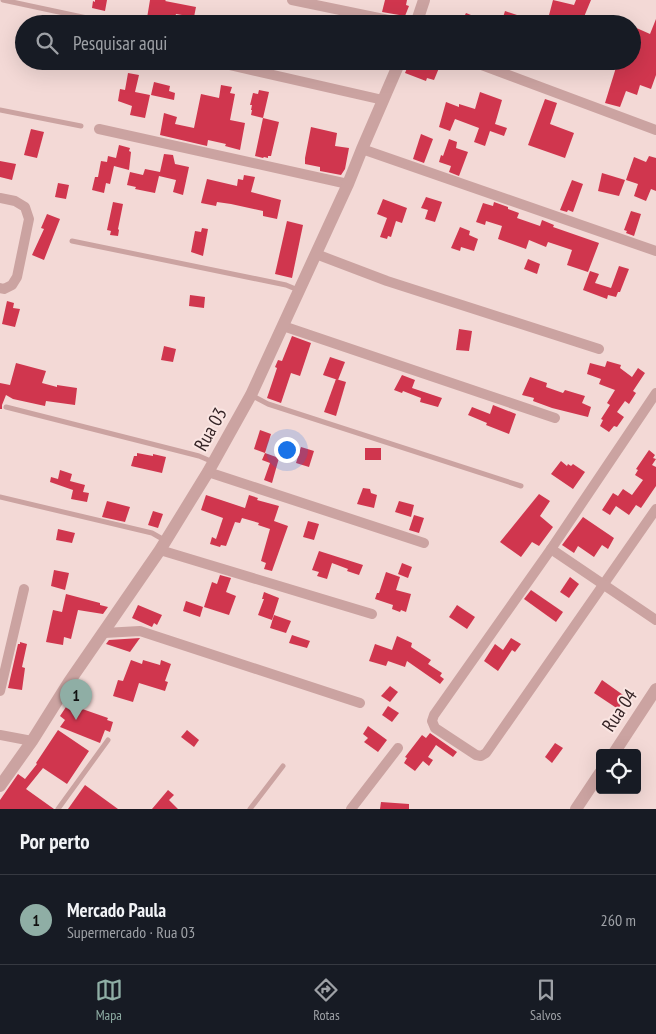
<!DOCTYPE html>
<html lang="pt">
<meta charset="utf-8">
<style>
:root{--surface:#171b24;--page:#20242c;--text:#f1f3f6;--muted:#9ea1a6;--line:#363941;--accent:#8faea5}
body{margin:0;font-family:"PT Sans Narrow",sans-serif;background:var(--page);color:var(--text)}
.controls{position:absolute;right:15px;bottom:15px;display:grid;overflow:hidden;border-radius:5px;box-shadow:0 5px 20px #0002}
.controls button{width:45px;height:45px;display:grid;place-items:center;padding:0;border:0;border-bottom:1px solid var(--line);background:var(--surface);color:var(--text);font:25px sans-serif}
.you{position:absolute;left:286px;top:449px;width:18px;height:18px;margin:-12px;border:4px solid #fff;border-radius:50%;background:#1a73e8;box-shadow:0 0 0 8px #1a73e833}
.badge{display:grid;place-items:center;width:32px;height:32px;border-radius:50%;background:var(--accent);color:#111;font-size:16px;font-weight:700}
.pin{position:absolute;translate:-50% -41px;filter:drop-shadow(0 1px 2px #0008)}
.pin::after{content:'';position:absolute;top:26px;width:18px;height:15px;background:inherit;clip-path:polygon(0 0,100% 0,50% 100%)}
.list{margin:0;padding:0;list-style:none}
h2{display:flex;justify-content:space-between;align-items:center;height:65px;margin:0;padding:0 20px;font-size:21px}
h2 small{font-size:16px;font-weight:400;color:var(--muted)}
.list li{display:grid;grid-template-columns:32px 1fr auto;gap:15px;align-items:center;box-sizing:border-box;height:90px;padding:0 20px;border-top:1px solid var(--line)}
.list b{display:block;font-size:19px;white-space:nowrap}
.list p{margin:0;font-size:16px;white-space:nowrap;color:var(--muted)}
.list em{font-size:16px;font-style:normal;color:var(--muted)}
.icon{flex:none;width:28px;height:28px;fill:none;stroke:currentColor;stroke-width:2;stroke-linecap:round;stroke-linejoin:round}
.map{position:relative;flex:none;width:656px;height:809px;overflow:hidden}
.search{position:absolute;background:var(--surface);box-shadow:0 5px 20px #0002;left:15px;right:15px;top:15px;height:55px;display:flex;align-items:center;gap:12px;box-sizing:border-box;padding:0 18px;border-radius:28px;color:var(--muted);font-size:19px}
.sheet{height:155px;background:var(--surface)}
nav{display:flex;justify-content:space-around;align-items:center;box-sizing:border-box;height:70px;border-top:1px solid var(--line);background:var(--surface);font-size:14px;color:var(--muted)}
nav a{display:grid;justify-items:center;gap:2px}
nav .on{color:var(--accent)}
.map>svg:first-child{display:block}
.building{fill:#d0364e}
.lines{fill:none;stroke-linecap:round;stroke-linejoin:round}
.service{stroke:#cba3a1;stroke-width:5}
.minor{stroke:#cba3a1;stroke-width:10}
.tertiary{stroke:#cba3a1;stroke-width:12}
.labels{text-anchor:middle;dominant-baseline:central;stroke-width:4;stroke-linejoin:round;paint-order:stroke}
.street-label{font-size:19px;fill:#352426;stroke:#fae5e2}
</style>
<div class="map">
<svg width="656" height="809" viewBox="0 0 656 809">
<rect width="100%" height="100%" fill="#f3d9d6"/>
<g class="building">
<path d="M95,0H107L105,11L92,8L93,1L95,2Z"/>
<path d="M150,0H166L165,1L196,7L194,17L176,14L174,21L159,18L158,24H146Z"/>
<path d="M385,0H407L406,5L409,6L405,16L382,12Z"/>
<path d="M553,0L574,5L576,0H591L581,24H564L548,19Z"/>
<path d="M505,11L517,15L514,24H501Z"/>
<path d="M466,13L476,17L475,20L482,22V24H459L462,16L464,17Z"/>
<path d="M656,19V75L651,89L640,85L637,95L626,91L620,107L605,103L618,61H632V26L650,34Z"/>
<path d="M410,61H433L432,65L439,68L434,80L427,78L426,81L405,73Z"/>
<path d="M128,73L139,75L135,92L150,95L145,118L130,115L132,106L118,101L120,89L125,90Z"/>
<path d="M154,82L170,86L169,91L175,93L174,100L151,95Z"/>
<path d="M221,85L232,87L230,93L235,94L230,120L245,123L240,150L225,146L226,144L208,140L207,146L160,135L164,113L177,117L175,124L194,128L201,94L219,98Z"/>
<path d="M259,90L269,92L263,118L251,115L252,110H251L252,105H250L253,93L258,94Z"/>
<path d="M480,92L502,100L495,124L507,128L504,136L490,131L485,146L474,142L479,128L455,119L450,131L439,127L446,102L459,107V104L475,109Z"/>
<path d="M545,99L557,103L550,124L574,133L565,158L528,145Z"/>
<path d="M263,118L279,122L271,156H268V158L264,157L263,158L255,156Z"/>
<path d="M311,127L337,133L335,146L349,148L345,169L341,175L320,171V167L305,164V158Z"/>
<path d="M31,129L44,132L37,158L24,155Z"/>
<path d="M421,134L433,139L424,163L413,159Z"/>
<path d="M449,139L457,142L456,148L468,152L459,176L449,172L451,166L439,162L441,155L443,156Z"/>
<path d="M119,145L130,148L129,151L131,152L129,170L114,166L110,184L106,183L104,193L92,190L95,177H98L101,161L107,162L108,156L116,158Z"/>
<path d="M164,154L173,155L175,164L189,167L183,195L173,192L176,180L159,176L155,193L135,189L136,187L127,185L130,172L143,175L145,169L160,172Z"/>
<path d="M649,156L656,158V191L651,189L646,201L634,196L638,184L626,180L634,157L646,162Z"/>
<path d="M0,161L16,164L12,180L0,177Z"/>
<path d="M602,173L625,180L619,196L598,191Z"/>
<path d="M244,175L255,177L251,192L281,200L277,219L263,216V211L231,204L217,202L216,206L201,203L207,179L237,186L238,179L243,180Z"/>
<path d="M572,180L583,184L573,212L568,210L567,212L560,210Z"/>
<path d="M58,183L69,185L66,199L55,197Z"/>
<path d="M426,197L442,202L435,222L425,219L428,210L421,208Z"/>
<path d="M383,199L407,208L402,223L396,221L391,237L388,236L387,239L380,237L387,218L377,214Z"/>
<path d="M113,202L123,204L118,229L119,230L118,236L110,235L111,231L107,230Z"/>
<path d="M494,202L508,207V209L519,213L517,218L540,226L542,220L554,225L553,227L599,243L588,272L567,265L572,250L548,242L546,247L529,240L526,249L498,239L502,226L486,221L485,225L476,222L483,203L493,206Z"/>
<path d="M631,211L641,214L634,236L626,233L627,231L624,230Z"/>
<path d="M47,214L60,219L44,260L32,255L44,229L41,228Z"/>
<path d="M287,221L303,225L292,278L275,274Z"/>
<path d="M460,227L470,231L469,235L478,239L474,251L461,247L460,251L451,248Z"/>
<path d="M202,228L208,229L203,256L191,252L195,231L201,232Z"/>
<path d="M528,259L540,264L537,274L524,269Z"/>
<path d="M619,266L629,269L620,292H618L616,297L608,295L607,299L583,290L590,271L599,274L595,283L611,288Z"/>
<path d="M190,295L205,297L204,308L189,306Z"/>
<path d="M7,301L14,303L13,308L20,309L15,327L2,324Z"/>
<path d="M459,329L472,331L469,351L456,350Z"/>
<path d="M292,336L311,343L300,376L291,373L281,403L267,398L277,368L275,367L278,360L282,361Z"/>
<path d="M164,346L176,349L173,362L161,360Z"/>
<path d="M330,357L345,362L338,380L323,375Z"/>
<path d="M607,361L621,365L620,368L632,377L638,368L645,373L633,391L636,393L629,404L625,401L617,412L624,417L617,427L614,426L609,432L600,426L603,420L601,419L610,405L607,403L615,390L599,384L601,379L587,374L590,363L605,367Z"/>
<path d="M16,363L46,371L42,383L57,387V385L77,388L75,405L46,401L45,406L13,399L6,395L2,405V409H0V383L10,385Z"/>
<path d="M402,375L415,380L412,388L442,398L438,407L420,402L421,398L403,391L402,393L394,390Z"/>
<path d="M530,377L547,383L546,387L563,393L565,390L585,396L582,403L591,407L588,417L552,408L533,401L534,398L522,395Z"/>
<path d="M336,379L346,382L336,416L324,412Z"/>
<path d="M493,405L516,414L509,434L486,425L487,423L468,415L472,407L490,414Z"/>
<path d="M260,430L271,434L265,453L254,449Z"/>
<path d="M301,447L314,451L309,467L296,463Z"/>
<rect x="365" y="448" width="16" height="12"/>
<path d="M649,450L655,455L653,458L656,459L652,465L656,467V486L641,508L636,505L629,515L616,506L610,515L602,510L613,493L618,496L623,489L632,495L643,480L635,475L638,470L636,469Z"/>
<path d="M137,453L153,456V454L166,457L162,473L131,466L134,456H137Z"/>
<path d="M265,453L279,458L272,483L264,480L270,463L262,460Z"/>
<path d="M561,461L567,466L568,464L571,466L573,464L585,472L573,489L551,474Z"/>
<path d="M60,470L72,474L70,481L85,485L83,492L89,493L87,502L71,499L73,490L50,482L51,477L58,479Z"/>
<path d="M363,488L370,489L371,493L377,495L374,508L357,504Z"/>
<path d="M539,494L550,501L540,516L553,527L539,546L532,542L521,557L500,542Z"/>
<path d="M206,495L245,508L249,495L258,498L257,500L279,506L274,521L288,526L272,571L264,569L266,563L261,561L270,529L258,525L259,523L242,518L240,523L235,522L226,546L221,545L220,547L210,544L212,537L216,539L223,518L201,510Z"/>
<path d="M107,501L130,507L125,522L102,517Z"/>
<path d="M399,501L414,505L411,517L395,512Z"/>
<path d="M153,511L163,514L158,528L148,525Z"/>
<path d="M414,515L424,518L419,533L409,530Z"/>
<path d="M583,517L614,538L608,549L602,545L594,557L578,546L574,553L562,545Z"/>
<path d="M308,521L319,524L314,540L303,537Z"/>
<path d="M58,529L75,533L72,543L56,540Z"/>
<path d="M319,551L363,565L359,575L347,571L348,569L332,563L327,579L317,576L319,572L312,570Z"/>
<path d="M402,563L412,567L408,578L398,574Z"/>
<path d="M54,570L69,573L65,590L51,586Z"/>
<path d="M386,572L400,577L396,590L411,594L406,612L401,610L400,612L392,609L393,605L375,599L377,593H379Z"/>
<path d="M220,575L231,578L226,592L236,596L229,615L204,607L212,582L217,584Z"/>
<path d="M570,577L579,584L569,598L560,592Z"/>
<path d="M531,590L563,612L556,622L524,599Z"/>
<path d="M264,592L279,598L272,620L258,615L264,599H262Z"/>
<path d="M66,594L100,603V605L108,607L103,614L78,610L71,639L64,637L63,645L46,642L53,610L62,612Z"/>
<path d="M186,601L203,607L200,617L183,611Z"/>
<path d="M138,605L162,615L157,625L154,623L152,627L132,618Z"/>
<path d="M457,605L475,617L467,629L449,617Z"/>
<path d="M274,615L291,621L286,633L270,628Z"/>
<path d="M292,635L310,641L307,648L289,643Z"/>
<path d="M397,636L412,643L411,647L431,660L428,664L442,673L440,676L444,679L440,684L407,661L405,667L388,661L386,666L369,661L375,644L392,650Z"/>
<path d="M140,638L130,652L106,644L109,640Z"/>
<path d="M511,638L521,644L515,652L512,650L498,671L484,661L495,644L503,650Z"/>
<path d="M20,642L27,644L22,667L25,668L22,690L8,688L18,644H20Z"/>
<path d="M131,660L142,664L143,660L160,665L161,660L171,664L165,681L168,682L165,691L139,683L133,702L113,696L118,680L123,681Z"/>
<path d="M602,680L626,697L618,709L594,693Z"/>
<path d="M390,686L398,692L390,702L381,696Z"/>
<path d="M68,704L108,718L107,720L113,722L110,732L105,730L100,743L60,727L65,720L60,716Z"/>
<path d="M388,706L399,713L392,722L382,715Z"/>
<path d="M368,726L387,740L378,752L364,742L368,738L363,734Z"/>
<path d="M58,730L89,751L67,784L43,768L26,789L54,809H0V800L18,774L25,779L37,764L36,763Z"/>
<path d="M187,730L199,740L194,747L181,737Z"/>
<path d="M430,733L457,752L453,757L436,745L428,757L433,760L429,766L423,761L415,771L404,763L407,758L405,757L422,735L426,738Z"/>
<path d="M555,743L563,748L552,763L545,757Z"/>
<path d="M85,785L118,809H68Z"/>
<path d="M168,790L174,795L169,800L178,809H152Z"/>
<path d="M381,802L409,804V809H380Z"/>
</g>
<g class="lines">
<g class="service">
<path d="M3,0L101,21"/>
<path d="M0,110L81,126"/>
<path d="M72,241L286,285L298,290"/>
<path d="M251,395L268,404L521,486"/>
<path d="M6,407L199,456L213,462"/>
<path d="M0,497L152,533L166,541"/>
<path d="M58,809L108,740"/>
<path d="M250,809L283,766"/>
</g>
<g class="minor">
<path d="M292,0L408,24"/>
<path d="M212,61L383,100"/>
<path d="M471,61L656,130"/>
<path d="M99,129L348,184"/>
<path d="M362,149L656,251"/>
<path d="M0,198L15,201L25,207L29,219L17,277L12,285L4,289L0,288"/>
<path d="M316,254L387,281L599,349"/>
<path d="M283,326L555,418"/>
<path d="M656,393L551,549L434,715L432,721L435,728L476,755L481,756L486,753L656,509"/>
<path d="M208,472L424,543"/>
<path d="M551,549L656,620"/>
<path d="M160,550L372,614"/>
<path d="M104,633L140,631L360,703"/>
<path d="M0,691L24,589"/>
<path d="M0,735L32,741"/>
<path d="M351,809L398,748"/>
</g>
<g class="tertiary">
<path d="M416,24L424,0"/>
<path d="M614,753L656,689"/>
<path d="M0,786L32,741L69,682L160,550L208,472L251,395L348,184L362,149L400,61"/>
<path d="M576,809L600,773"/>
</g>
</g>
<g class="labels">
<g class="street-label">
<text transform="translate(210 429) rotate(-61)">Rua 03</text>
<text transform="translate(619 710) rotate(-56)">Rua 04</text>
</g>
</g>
</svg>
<div class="controls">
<button><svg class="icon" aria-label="locate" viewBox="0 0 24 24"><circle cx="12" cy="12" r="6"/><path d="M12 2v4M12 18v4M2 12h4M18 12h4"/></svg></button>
</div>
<div class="you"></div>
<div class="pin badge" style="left:76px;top:720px">1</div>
<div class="search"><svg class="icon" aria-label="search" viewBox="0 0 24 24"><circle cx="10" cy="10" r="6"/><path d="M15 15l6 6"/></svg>Pesquisar aqui</div>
</div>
<section class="sheet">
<h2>Por perto<small></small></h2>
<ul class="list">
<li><span class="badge">1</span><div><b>Mercado Paula</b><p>Supermercado · Rua 03</p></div><em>260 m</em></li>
</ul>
</section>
<nav>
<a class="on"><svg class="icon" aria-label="map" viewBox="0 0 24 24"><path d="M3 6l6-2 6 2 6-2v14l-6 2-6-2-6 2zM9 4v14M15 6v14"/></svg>Mapa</a>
<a><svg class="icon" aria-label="directions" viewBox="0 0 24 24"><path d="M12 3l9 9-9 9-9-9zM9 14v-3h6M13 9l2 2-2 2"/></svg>Rotas</a>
<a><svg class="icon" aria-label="saved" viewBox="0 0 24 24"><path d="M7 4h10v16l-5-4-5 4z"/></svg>Salvos</a>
</nav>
